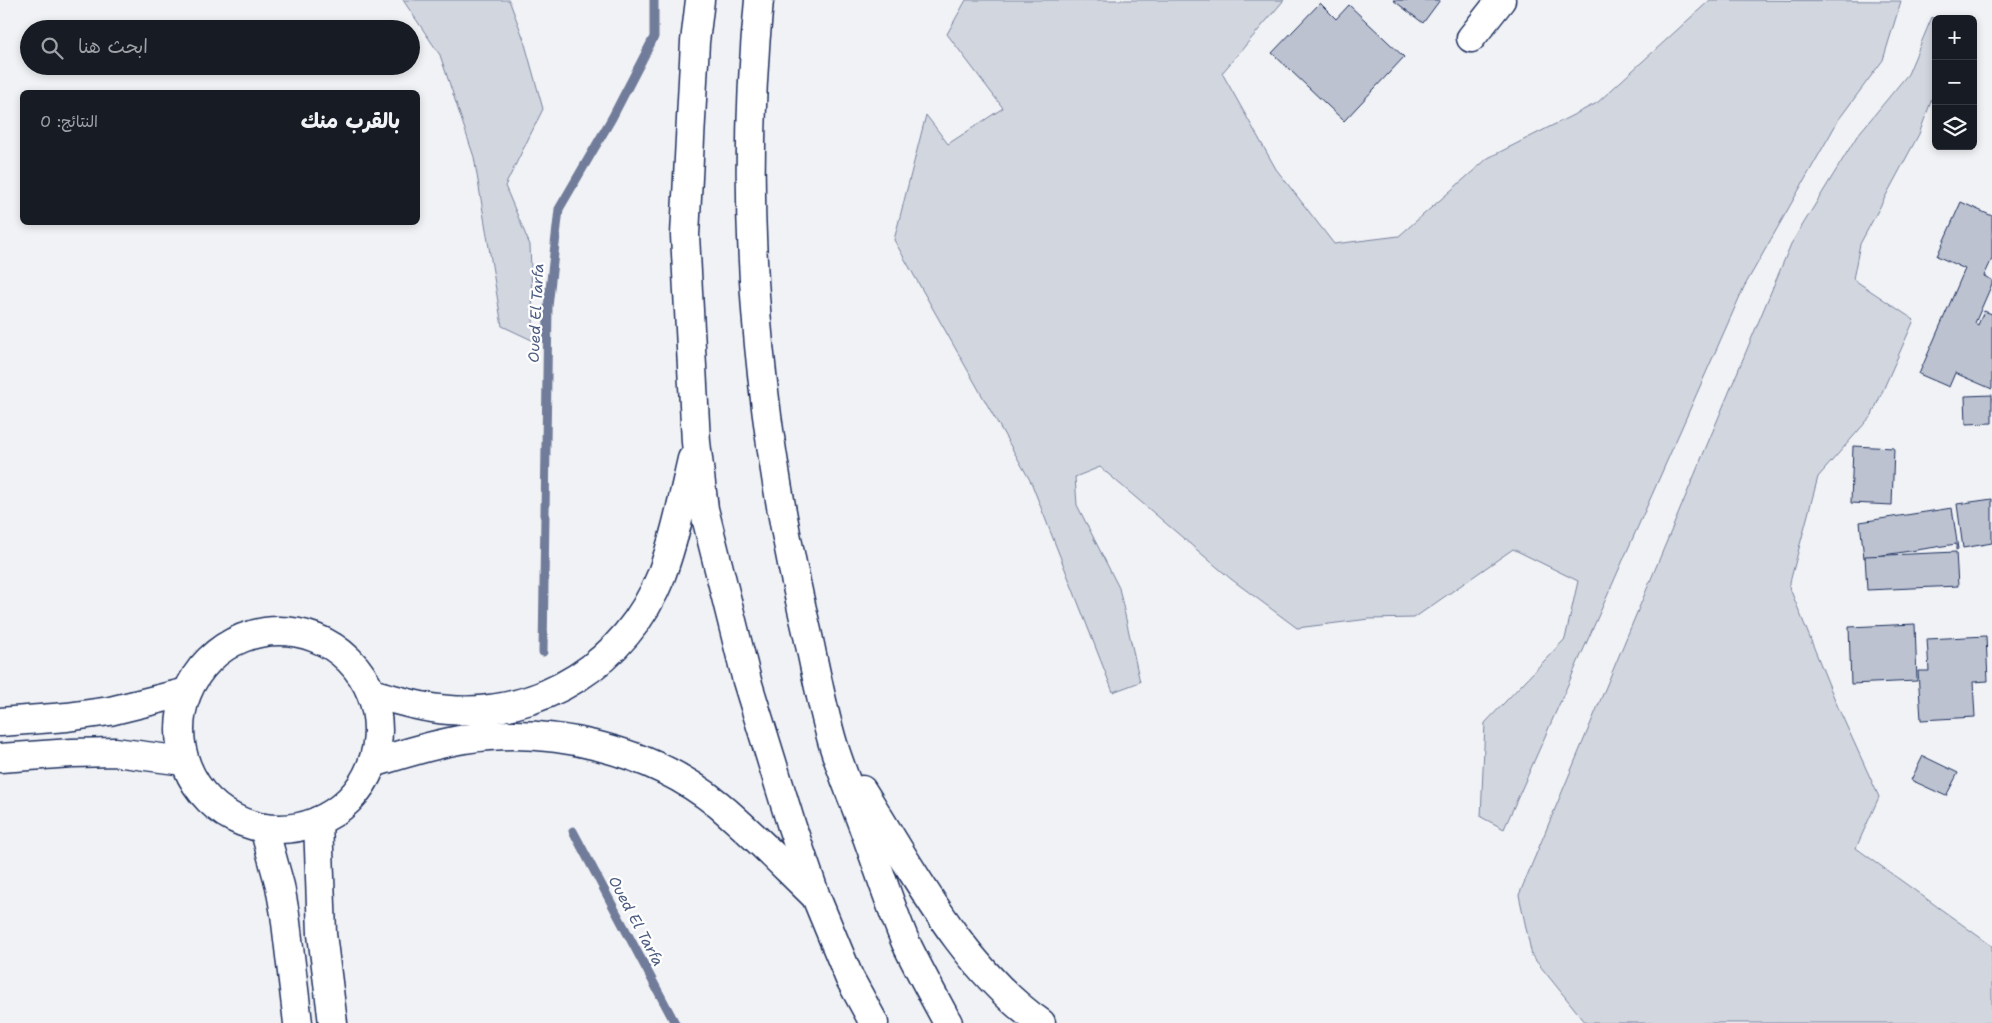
<!DOCTYPE html>
<html lang="ar">
<meta charset="utf-8">
<style>
:root{--surface:#171b24;--page:#242831;--text:#f1f3f6;--muted:#9ea1a6;--line:#363941}
body{margin:0;font-family:"Shantell Sans","Playpen Sans Arabic",sans-serif;background:var(--page);color:var(--text);direction:rtl}
.controls{position:absolute;right:15px;top:15px;display:grid;overflow:hidden;border-radius:8px;box-shadow:0 2px 8px #0003}
.controls button{width:45px;height:45px;display:grid;place-items:center;padding:0;border:0;border-bottom:1px solid var(--line);background:var(--surface);color:var(--text);font:25px sans-serif}
.list{margin:0;padding:0;list-style:none}
h2{display:flex;justify-content:space-between;align-items:center;height:65px;margin:0;padding:0 20px;font-size:21px}
h2 small{font-size:16px;font-weight:400;color:var(--muted)}
.icon{flex:none;width:28px;height:28px;fill:none;stroke:currentColor;stroke-width:2;stroke-linecap:round;stroke-linejoin:round}
.map{position:relative;flex:none;width:1992px;height:1023px;overflow:hidden;direction:ltr}
.search{position:absolute;background:var(--surface);box-shadow:0 2px 8px #0003;left:20px;top:20px;width:400px;height:55px;display:flex;align-items:center;gap:12px;box-sizing:border-box;padding:0 18px;border-radius:28px;color:var(--muted);font-size:19px}
.panel{position:absolute;background:var(--surface);box-shadow:0 2px 8px #0003;left:20px;top:90px;width:400px;height:135px;border-radius:8px;direction:rtl}
.map>svg:first-child{display:block}
.green{fill:#d2d6df;stroke:#76829e}
.lines{fill:none;stroke-linecap:round;stroke-linejoin:round}
.stream{stroke:#707c9a;stroke-width:9}
.building{fill:#bcc2d0;stroke:#1b2f5e}
.minor-casing{stroke:#1b2f5e;stroke-width:31}
.highway-casing{stroke:#1b2f5e;stroke-width:31}
.minor{stroke:#fff;stroke-width:28}
.highway{stroke:#fff;stroke-width:28}
.labels{text-anchor:middle;dominant-baseline:central;stroke-width:4.5;stroke-linejoin:round;paint-order:stroke}
.water-label{font-size:15px;font-style:italic;fill:#4c5c81;stroke:#fff}
</style>
<div class="map">
<svg width="1992" height="1023" viewBox="0 0 1992 1023">
<rect width="100%" height="100%" fill="#f1f2f5"/>
<filter id="ink" filterUnits="userSpaceOnUse"><feTurbulence type="fractalNoise" baseFrequency=".02" numOctaves="2"/><feDisplacementMap in="SourceGraphic" scale="10" xChannelSelector="R" yChannelSelector="G"/><feConvolveMatrix kernelMatrix="1 2 1 2 8 2 1 2 1" color-interpolation-filters="sRGB"/></filter>
<g filter="url(#ink)">
<g class="green">
<path d="M403,0H509L523,37L543,109L505,186L530,245L534,341L502,326L474,157L440,55Z"/>
<path d="M966,0H1284L1222,73L1276,169L1334,244L1399,236L1488,158L1597,103L1710,0L1901,1L1883,60L1839,119L1744,287L1504,829L1481,817L1485,723L1565,639L1578,581L1513,549L1414,618L1369,619L1297,628L1231,579L1100,467L1075,477L1077,505L1119,588L1140,682L1113,692L1031,482L894,240L926,115L948,144L1003,108L947,34Z"/>
<path d="M1932,17L1936,22V88L1919,134L1860,244L1853,279L1914,320L1872,415L1818,477L1789,586L1837,705L1879,797L1856,848L1992,946V1023H1586L1532,956L1519,895L1791,244L1857,136L1908,74Z"/>
</g>
<g class="lines">
<g class="stream">
<path d="M543,652L548,307L559,209L612,118L654,37V0"/>
<path d="M573,831L675,1023"/>
</g>
</g>
<g class="building">
<path d="M1393,0H1440L1423,23Z"/>
<path d="M1320,3L1336,19L1349,5L1404,57L1344,121L1272,53Z"/>
<path d="M1961,202L1992,216V259L1984,276L1992,280V284L1975,323L1978,325L1984,311L1992,314V389L1955,373L1949,387L1919,374L1965,269L1937,256Z"/>
<path d="M1992,395V423L1966,424L1965,396Z"/>
<path d="M1853,446L1894,448L1892,505L1851,503Z"/>
<path d="M1992,499V543L1963,548L1957,504Z"/>
<path d="M1952,508L1958,549L1956,550V544L1864,558L1860,522Z"/>
<path d="M1956,552L1958,586L1867,590L1865,556Z"/>
<path d="M1915,624L1917,681L1851,684L1849,627Z"/>
<path d="M1986,636L1988,681L1973,682L1975,717L1921,720L1918,671H1929L1927,639Z"/>
<path d="M1923,756L1958,773L1946,796L1911,780Z"/>
</g>
<g class="lines">
<defs>
<path id="minor" d="M1471,38L1501,0"/>
<g id="highway">
<path d="M700,0L695,42L685,235L696,442L704,509L747,681L792,827L816,897L849,977L874,1023"/>
<path d="M759,0C738,214 757,422 807,631C815,668 822,707 833,744C842,773 854,801 864,829C878,866 890,906 906,943C919,970 934,997 948,1023"/>
<circle cx="279" cy="730" r="99"/>
<path d="M371,693C396,700 423,708 449,710C541,717 627,662 661,576C675,538 683,498 692,459"/>
<path d="M0,722L67,717L110,711L187,692"/>
<path d="M0,758L72,753L115,752L184,761"/>
<path d="M373,763C403,754 433,744 465,739C550,725 652,750 719,805C752,833 782,864 813,894"/>
<path d="M862,790C912,869 963,969 1041,1023"/>
<path d="M318,821L322,934L333,1023"/>
<path d="M264,828L280,886L285,914L298,1023"/>
</g>
</defs>
<use href="#minor" class="minor-casing"/>
<use href="#highway" class="highway-casing"/>
<use href="#minor" class="minor"/>
<use href="#highway" class="highway"/>
</g>
</g>
<g class="labels">
<g class="water-label">
<text transform="translate(536 313) rotate(-87)">Oued El Tarfa</text>
<text transform="translate(636 921) rotate(62)">Oued El Tarfa</text>
</g>
</g>
</svg>
<div class="controls">
<button>+</button>
<button>−</button>
<button><svg class="icon" aria-label="layers" viewBox="0 0 24 24"><path d="M12 4l9 5-9 5-9-5zM3 14l9 5 9-5"/></svg></button>
</div>
<div class="search"><svg class="icon" aria-label="search" viewBox="0 0 24 24"><circle cx="10" cy="10" r="6"/><path d="M15 15l6 6"/></svg>ابحث هنا</div>
<section class="panel">
<h2>بالقرب منك<small>النتائج: 0</small></h2>
<ul class="list">
</ul>
</section>
</div>
